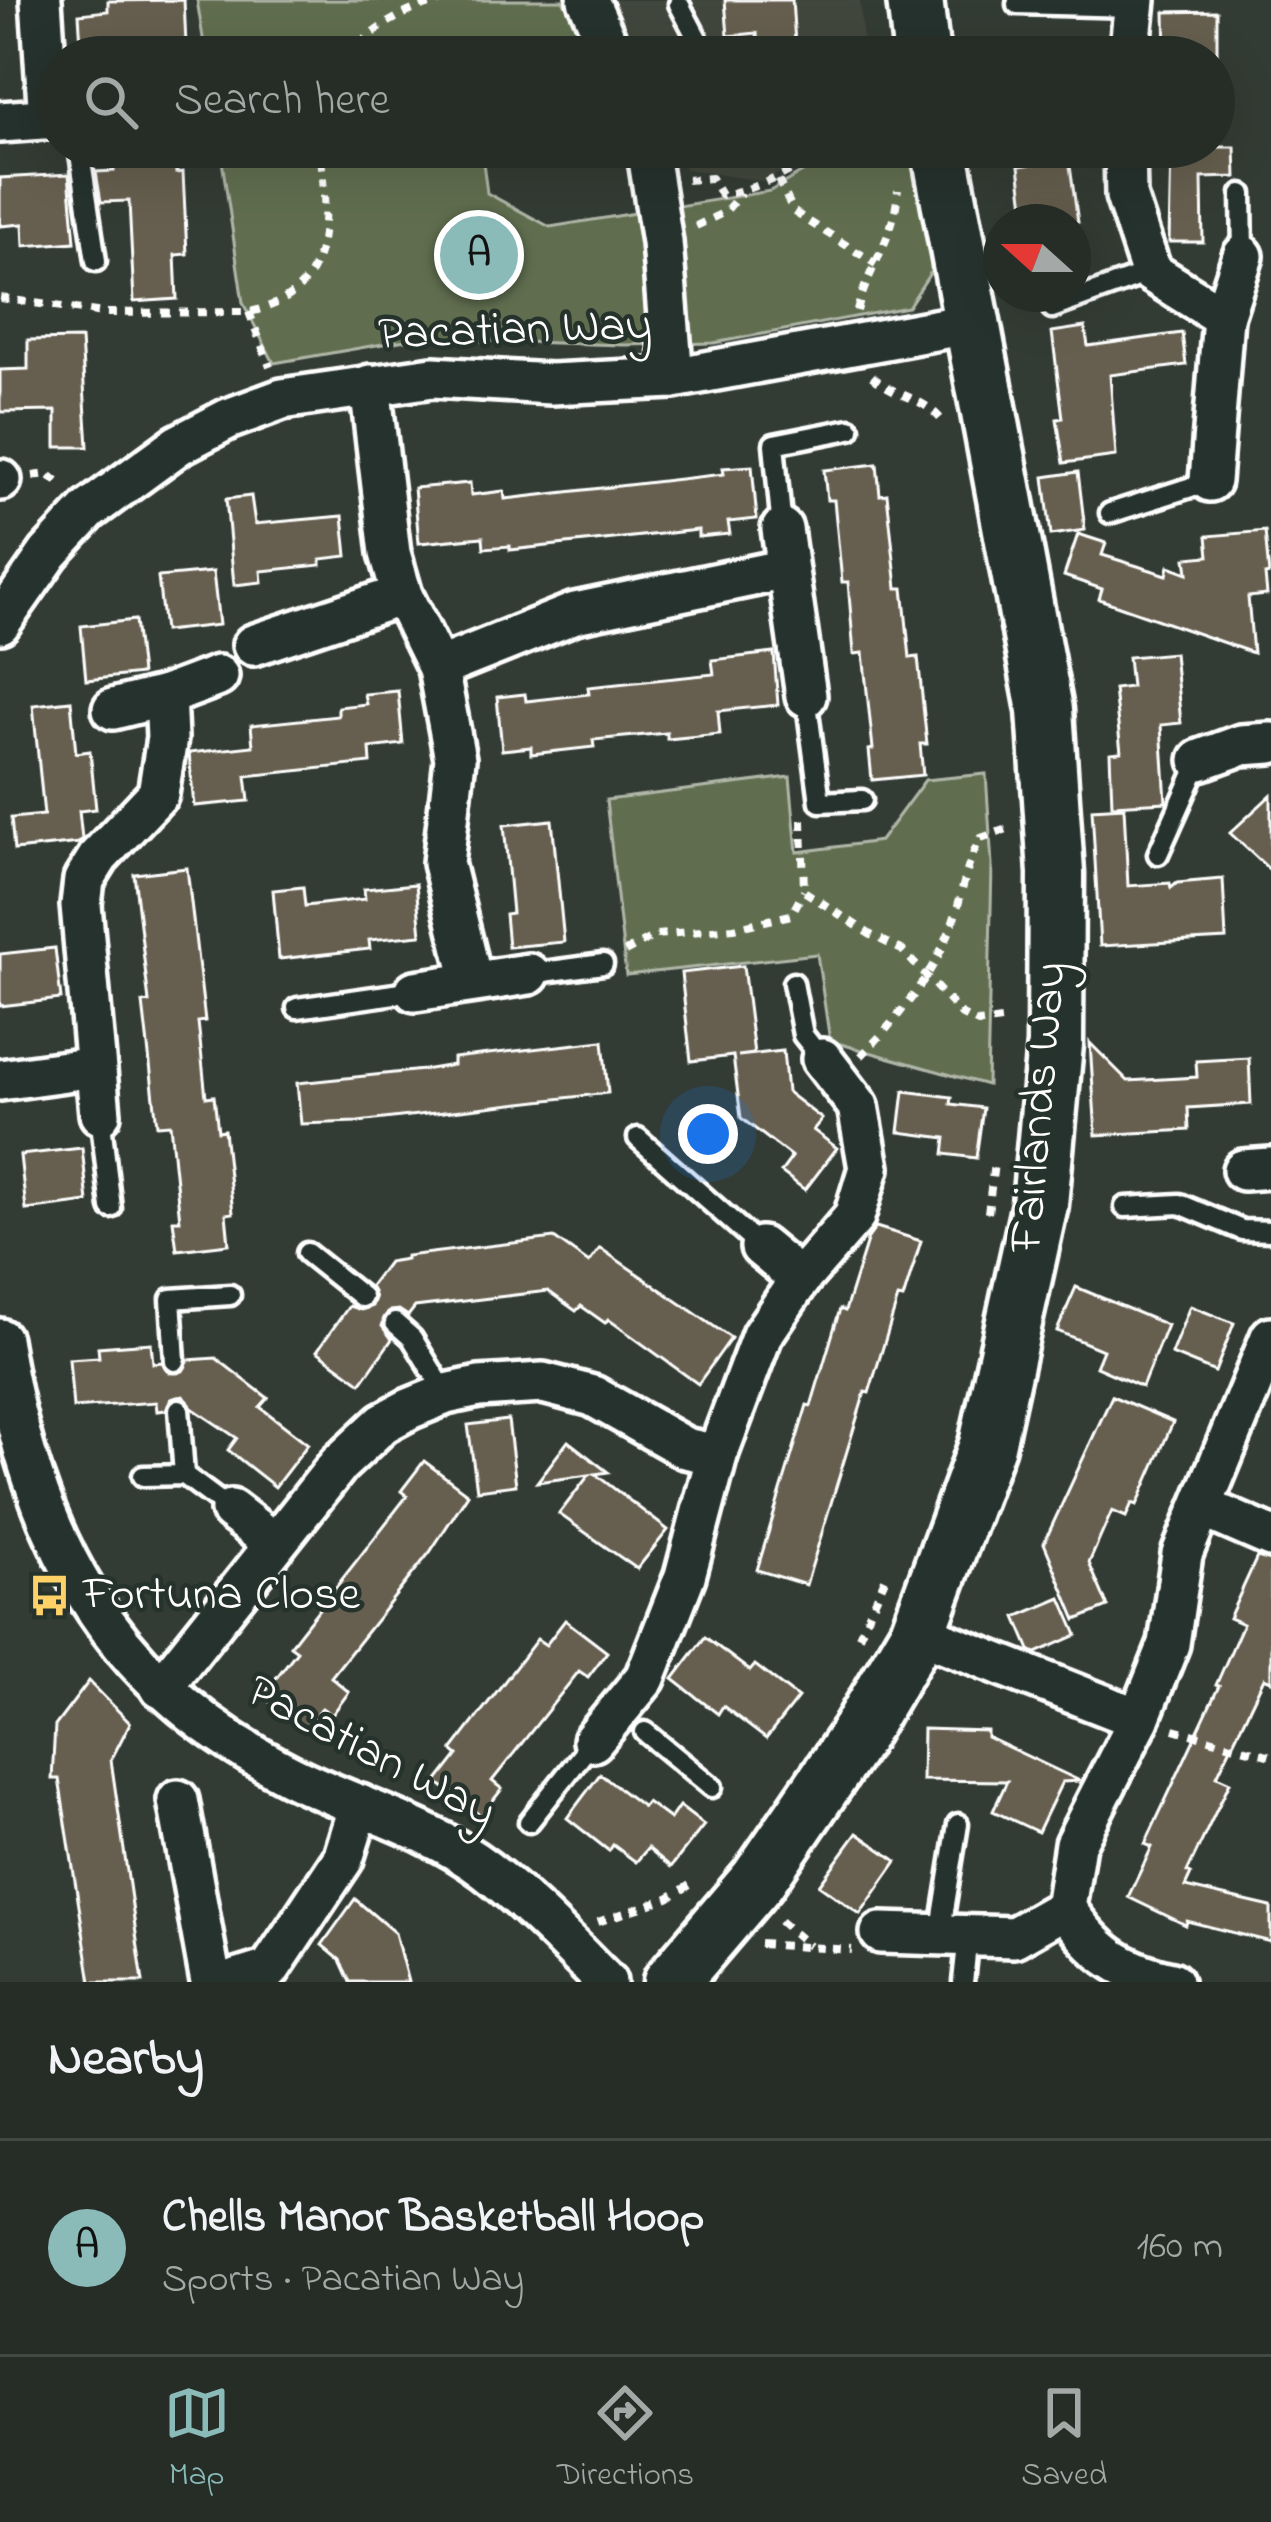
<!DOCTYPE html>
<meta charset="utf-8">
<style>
:root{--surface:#262d27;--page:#323933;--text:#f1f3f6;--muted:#a4a8a7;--line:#424944;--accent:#8bbbb9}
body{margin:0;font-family:"Indie Flower",sans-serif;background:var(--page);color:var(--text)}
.compass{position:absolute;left:983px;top:204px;width:108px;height:108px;border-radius:50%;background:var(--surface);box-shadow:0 12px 48px #0002;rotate:291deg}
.you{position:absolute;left:708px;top:1134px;width:42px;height:42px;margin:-30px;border:9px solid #fff;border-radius:50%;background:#1a73e8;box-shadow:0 0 0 18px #1a73e833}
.badge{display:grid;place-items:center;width:78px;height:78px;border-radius:50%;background:var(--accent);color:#111;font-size:39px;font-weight:700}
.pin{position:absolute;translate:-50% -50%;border:6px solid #fff;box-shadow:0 3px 12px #0006}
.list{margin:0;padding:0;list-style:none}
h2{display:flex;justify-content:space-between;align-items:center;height:156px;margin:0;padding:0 48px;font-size:51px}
h2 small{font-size:39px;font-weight:400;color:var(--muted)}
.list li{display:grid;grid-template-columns:78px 1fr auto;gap:36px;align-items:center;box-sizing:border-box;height:216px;padding:0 48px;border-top:3px solid var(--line)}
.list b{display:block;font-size:45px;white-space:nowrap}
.list p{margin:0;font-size:39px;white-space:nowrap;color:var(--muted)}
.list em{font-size:39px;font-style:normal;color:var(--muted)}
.icon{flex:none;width:66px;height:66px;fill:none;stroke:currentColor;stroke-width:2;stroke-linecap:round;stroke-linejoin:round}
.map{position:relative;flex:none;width:1271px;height:1982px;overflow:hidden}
.search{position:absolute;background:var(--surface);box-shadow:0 12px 48px #0002;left:36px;right:36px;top:36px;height:132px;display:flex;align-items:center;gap:30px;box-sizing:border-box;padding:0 42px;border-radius:66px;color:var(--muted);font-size:45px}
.sheet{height:372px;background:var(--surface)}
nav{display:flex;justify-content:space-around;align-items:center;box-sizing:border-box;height:168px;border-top:3px solid var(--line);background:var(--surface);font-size:33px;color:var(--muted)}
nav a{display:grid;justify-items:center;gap:6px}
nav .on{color:var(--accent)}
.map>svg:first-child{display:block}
.built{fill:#42463c}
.green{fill:#606e50;stroke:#b0b6a8;stroke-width:3}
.building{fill:#665f4f;stroke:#fff;stroke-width:3}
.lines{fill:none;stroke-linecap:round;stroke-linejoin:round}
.lane-casing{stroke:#fff;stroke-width:27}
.street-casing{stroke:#fff;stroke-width:48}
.secondary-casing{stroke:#fff;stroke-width:63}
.path{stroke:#fff;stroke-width:8;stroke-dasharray:9 9;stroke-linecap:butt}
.lane{stroke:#26332d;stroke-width:18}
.street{stroke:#26332d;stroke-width:39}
.secondary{stroke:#26332d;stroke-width:54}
.labels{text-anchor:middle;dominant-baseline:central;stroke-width:9;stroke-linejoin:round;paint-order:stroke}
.street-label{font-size:48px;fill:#fff;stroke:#26332d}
.poi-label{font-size:48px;fill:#fff;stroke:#26332d;text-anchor:start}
</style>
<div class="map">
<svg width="1271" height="1982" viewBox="0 0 1271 1982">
<rect width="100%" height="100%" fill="#333c34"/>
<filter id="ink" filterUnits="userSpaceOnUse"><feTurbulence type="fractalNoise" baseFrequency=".00833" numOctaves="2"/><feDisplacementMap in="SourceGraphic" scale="24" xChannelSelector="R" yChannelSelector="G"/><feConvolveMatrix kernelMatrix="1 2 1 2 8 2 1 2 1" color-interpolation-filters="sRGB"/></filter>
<g filter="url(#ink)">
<g class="built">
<path d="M606,0H860L864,57H632Z"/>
<path d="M674,147H814L767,182L685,169Z"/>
</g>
<g class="green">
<path d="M197,0H563L594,57H537L515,40L431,57H206Z"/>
<path d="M220,147H376L378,154L406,147H481L487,193L550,227L770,191L845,147H913L936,264L908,307L714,343L624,345L411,339L274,363L243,303Z"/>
<path d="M986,774L992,865L987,1085L830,1041L817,954L626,975L606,800L790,777L797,852L880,841L925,780Z"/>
</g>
<g class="building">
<path d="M184,0L186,45L111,50V43L81,45L79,14L108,11V1Z"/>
<path d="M725,0H792L796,57H759L757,33L728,36Z"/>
<path d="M1217,11V57H1166L1165,12Z"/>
<path d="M125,147H170L175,150L176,173L183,172L187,254L175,255L177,299L134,302L129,201L101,202L96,172L114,171L113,154L126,153Z"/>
<path d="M1171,147H1235L1236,177L1202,178L1203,242H1169Z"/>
<path d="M1069,159L1078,222H1026L1019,166Z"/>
<path d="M69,174L75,242L24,246L23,224L0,226V178Z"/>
<path d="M1085,327L1088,346L1182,333L1186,365L1110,375L1116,456L1064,463L1057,419L1063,418L1052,332Z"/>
<path d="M81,339L88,447H56V411L0,412V370L28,369V340Z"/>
<path d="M877,464L880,495L887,494L897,588H903L910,658L918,657L927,744H920L923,775L872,780L869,750L873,749L863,653L854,654L848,582H842L834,500H827L824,470Z"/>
<path d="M752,466L757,519L728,522L730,534L698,537V530L510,550V546L484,548L483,537L419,543L414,488L470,483L471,495L504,491L505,499L724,474L723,468Z"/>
<path d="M1078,472L1085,530L1051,535L1044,477Z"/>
<path d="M251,496L255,524L343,516L347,556L321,559V565L261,571L262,582L234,585L226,499Z"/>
<path d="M1265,531L1269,574L1265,575L1267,595L1248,597L1253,653L1099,599L1102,589L1064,576L1078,534L1106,543L1102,555L1167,575L1169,566L1188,573L1186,558L1209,556L1207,536Z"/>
<path d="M213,572L219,625L164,631L158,577Z"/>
<path d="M135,620L141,674L86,680L81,626Z"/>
<path d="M774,653L778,705L718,711L720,734L667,739V733L593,740L594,747L531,754V747L502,750L497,697L525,694L526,701L589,694L588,687L714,674L712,660Z"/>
<path d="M1174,653L1181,723L1161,725L1166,802L1112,805L1110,753L1121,752L1114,689L1131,687L1128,657Z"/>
<path d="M398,691L403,744L370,748L371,763L246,776L249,801L194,806L189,753L253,746L251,725L338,716V707L366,704L364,694Z"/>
<path d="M71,701L76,753L90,751L96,809L79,811L82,839L79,843L14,850L11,818L44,815L33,705Z"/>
<path d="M1271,795V871L1230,833Z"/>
<path d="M1124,807L1128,886L1170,883L1171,888L1177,883L1223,879L1226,939L1100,946L1092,809Z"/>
<path d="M552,820L564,942L508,947L505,914L512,913L504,825Z"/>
<path d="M187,868L205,1021L198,1022L206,1097L214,1096L218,1131L224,1130L233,1213L226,1214L229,1244L177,1250L173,1220H180L174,1164L170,1124L157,1125L143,1003L149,1002L134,874Z"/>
<path d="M416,884L421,935L369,940L370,949L279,959L273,890L303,887L305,906L365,899L364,889Z"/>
<path d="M55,948L61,999L0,1006V954Z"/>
<path d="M743,966L754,1054L738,1056L783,1051L787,1092L822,1119L813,1130L837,1148L805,1190L781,1172L792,1157L741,1118L733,1056L691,1061L681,973Z"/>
<path d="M603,1041L608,1093L358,1122L301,1124L297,1083L423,1070L453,1065V1058Z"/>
<path d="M1090,1043L1128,1081L1197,1077L1196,1061L1249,1058L1251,1104L1188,1108L1189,1130L1096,1135Z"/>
<path d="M904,1091L952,1097L951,1104L983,1108L976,1158L944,1154L946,1138L899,1132Z"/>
<path d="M82,1148L88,1202L26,1210L20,1155Z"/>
<path d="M876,1227L921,1241L903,1299L898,1298L869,1393L865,1392L806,1585L757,1570L807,1405L811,1406L840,1309L845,1311L868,1238Z"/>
<path d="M554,1238L589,1263L600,1248L731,1338L698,1384L608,1319L605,1323L581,1306L576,1311L548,1291L415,1307L408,1316L399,1310L390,1311L382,1326L392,1339L361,1383L317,1351L349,1306L361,1310L372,1306L375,1298L370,1286L388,1262L406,1259V1256Z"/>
<path d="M1076,1287L1167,1325L1142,1387L1096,1367L1103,1350L1057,1331Z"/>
<path d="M1190,1306L1234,1323L1215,1372L1171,1354Z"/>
<path d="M151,1343L153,1363L162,1362L170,1373L183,1371L188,1360L216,1358L268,1398L260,1407L308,1444L275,1487L228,1450L237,1438L192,1408L184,1396L171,1399L166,1410L157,1411L156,1402L73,1408L69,1359L99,1357L98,1347Z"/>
<path d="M1112,1396L1173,1422L1137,1505L1132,1503L1126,1517L1112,1511L1089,1563L1108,1607L1076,1620L1044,1543Z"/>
<path d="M508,1420L516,1485L477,1490L468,1425Z"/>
<path d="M568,1441L608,1472L595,1474L668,1530L637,1569L559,1514L589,1475L537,1482Z"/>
<path d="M424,1461L468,1494L430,1552L331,1677L349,1692L332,1715L322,1708L306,1730L262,1696L297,1651L290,1646L407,1496L401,1491Z"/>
<path d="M1257,1557L1271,1561V1681L1264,1678L1217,1776L1230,1782L1187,1872L1191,1874L1185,1887L1271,1907V1942L1187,1921L1186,1925L1128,1897L1152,1847L1145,1844L1219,1686L1216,1685L1243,1624L1229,1618Z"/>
<path d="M1061,1598L1077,1635L1036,1653L1030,1650L1016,1617Z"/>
<path d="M565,1620L607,1652L588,1677L579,1671L492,1781L502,1789L481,1816L437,1782L458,1755L452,1750L537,1639L546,1645Z"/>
<path d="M705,1637L750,1671L755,1665L798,1698L766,1739L723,1706L718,1714L673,1679Z"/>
<path d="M89,1681L130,1723L111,1760L143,1982H91L59,1779H52L55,1726Z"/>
<path d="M923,1729L987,1731V1737L1080,1781L1062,1782L1038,1832L993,1811L1007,1781L922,1780Z"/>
<path d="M600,1774L643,1807L647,1802L670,1819L679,1806L704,1825L671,1867L648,1848L636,1862L613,1845L609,1851L567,1818Z"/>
<path d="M857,1833L897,1861L860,1914L819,1885Z"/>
<path d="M355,1899L395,1933L408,1982H350L340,1960L322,1945Z"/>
</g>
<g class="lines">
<defs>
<g id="lane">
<path d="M679,4L707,57"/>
<path d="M1017,4L1134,7"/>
<path d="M79,147L96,261"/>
<path d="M1242,194L1243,256"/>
<path d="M1052,308L1151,272"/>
<path d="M1110,513L1210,481"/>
<path d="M782,529L774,444L850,429"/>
<path d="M806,696L820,802L862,800"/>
<path d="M1158,854L1200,760"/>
<path d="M529,974L603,964"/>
<path d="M793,983L803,1035L822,1059"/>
<path d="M297,1008L415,991"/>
<path d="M100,1114L111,1208"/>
<path d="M638,1138L761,1247"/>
<path d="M1125,1207L1180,1204L1242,1230L1271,1231"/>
<path d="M307,1253L362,1297"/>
<path d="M395,1323L412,1338L446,1394"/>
<path d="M175,1361L171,1299L230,1295"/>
<path d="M179,1409L184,1475"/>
<path d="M143,1476L184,1475L231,1510"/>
<path d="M645,1732L712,1787"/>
<path d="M529,1822L593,1741"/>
<path d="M940,1935L958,1824"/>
<path d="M963,1982L968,1935"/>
</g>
<g id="street">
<path d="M41,0L49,119"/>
<path d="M588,0L613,57"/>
<path d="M1129,57L1135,0"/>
<path d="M0,122L57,118"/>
<path d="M647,147L662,242L673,378"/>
<path d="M1125,147L1126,196L1151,272L1223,317L1210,481"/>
<path d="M1223,317L1243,256"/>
<path d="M370,385L390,553L402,595L438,668L455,759L443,863L472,981"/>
<path d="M0,480H1"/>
<path d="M782,529L806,696"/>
<path d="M0,623L49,553L89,510L178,445L228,419L282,399L433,377L551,384L673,378L972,323"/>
<path d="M253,645L402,595"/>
<path d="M438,668L575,613L786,569"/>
<path d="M113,709L165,696L218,676"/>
<path d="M1200,760L1241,745L1271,743"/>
<path d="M415,991L529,974"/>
<path d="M0,1080L95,1067"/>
<path d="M100,1114L81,905L84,880L99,856L158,794L167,738L165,696"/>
<path d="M1243,1170L1271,1168"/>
<path d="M761,1247L800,1279"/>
<path d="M0,1339C32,1536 105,1682 290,1775C355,1808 427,1825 486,1870C529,1903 568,1944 606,1982"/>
<path d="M1202,1507L1271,1537"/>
<path d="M231,1510L274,1543"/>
<path d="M918,1632L1139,1719L1169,1644L1182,1554L1271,1337"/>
<path d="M161,1688L339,1464L383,1423L409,1409L446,1394L479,1387L543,1383L593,1396L685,1448L717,1455"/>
<path d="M593,1741L645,1678L685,1576L717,1455L762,1335L800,1279L854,1217L869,1168L858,1106L822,1059"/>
<path d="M178,1800L211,1982"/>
<path d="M1065,1908C1095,1952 1120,1971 1172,1982"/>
<path d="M881,1933L1014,1937L1065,1908L1075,1844L1139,1719"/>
<path d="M230,1982L269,1970L343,1859L360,1805"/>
</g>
<g id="secondary">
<path d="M915,0L922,57"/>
<path d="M671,1982L758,1880L854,1740L918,1632L987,1445L1040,1204L1055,1044L1056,873L1045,710L939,147"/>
</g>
</defs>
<use href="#lane" class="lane-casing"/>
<use href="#street" class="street-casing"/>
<use href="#secondary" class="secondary-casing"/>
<g class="path">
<path d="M347,57C376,26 405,9 446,0"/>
<path d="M687,180L711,178L721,195C764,188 796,168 833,147"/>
<path d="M778,180L794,212L876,264"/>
<path d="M696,226L725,212L741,193"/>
<path d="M0,298L103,313L249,312C337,294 327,218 320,147"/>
<path d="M857,311C869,265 894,241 898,190"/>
<path d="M249,312L270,367"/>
<path d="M872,376C894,397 924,396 943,422"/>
<path d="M33,476L48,474L61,485"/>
<path d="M802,820L804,891L871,935L902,950L962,1015L978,1023L1009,1019"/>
<path d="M625,952L656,935L734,928L791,915L804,891"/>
<path d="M861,1056C895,1022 929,980 948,935C962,903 963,869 981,838L1007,829"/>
<path d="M988,1213L994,1163"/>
<path d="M859,1636L885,1579"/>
<path d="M1174,1729L1271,1756"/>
<path d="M780,1921L809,1946"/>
<path d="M598,1922L668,1898L690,1885"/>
<path d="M760,1944L852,1950"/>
</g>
<use href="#lane" class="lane"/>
<use href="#street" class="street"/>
<use href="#secondary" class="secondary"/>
</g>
</g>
<defs>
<symbol id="bus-bare" viewBox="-9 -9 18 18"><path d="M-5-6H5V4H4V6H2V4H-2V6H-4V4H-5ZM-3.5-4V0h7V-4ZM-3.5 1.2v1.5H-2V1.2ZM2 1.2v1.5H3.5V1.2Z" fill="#ffd166" stroke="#26332d" stroke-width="2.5" paint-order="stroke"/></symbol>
</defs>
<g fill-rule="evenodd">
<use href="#bus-bare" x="20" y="1566" width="59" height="59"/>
</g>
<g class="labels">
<g class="street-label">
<text transform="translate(515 331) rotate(-2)">Pacatian Way</text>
<text transform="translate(1040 1107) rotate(-85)">Fairlands Way</text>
<text transform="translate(371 1753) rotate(28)">Pacatian Way</text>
</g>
<g class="poi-label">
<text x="83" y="1596">Fortuna Close</text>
</g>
</g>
</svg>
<svg class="compass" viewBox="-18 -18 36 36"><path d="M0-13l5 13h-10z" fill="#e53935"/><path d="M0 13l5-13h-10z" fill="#a4a8a7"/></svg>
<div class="you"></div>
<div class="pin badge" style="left:479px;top:255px">A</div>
<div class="search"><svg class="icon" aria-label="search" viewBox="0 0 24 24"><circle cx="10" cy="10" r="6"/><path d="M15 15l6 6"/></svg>Search here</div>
</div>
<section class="sheet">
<h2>Nearby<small></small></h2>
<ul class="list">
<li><span class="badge">A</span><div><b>Chells Manor Basketball Hoop</b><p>Sports · Pacatian Way</p></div><em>160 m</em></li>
</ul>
</section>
<nav>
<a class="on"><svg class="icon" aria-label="map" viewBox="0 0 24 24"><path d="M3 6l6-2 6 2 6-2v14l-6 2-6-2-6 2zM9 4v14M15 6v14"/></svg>Map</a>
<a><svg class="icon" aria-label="directions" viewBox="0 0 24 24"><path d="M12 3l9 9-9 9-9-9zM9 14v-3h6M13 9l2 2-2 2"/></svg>Directions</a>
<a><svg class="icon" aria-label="saved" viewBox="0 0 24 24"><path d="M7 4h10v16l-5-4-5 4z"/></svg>Saved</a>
</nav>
